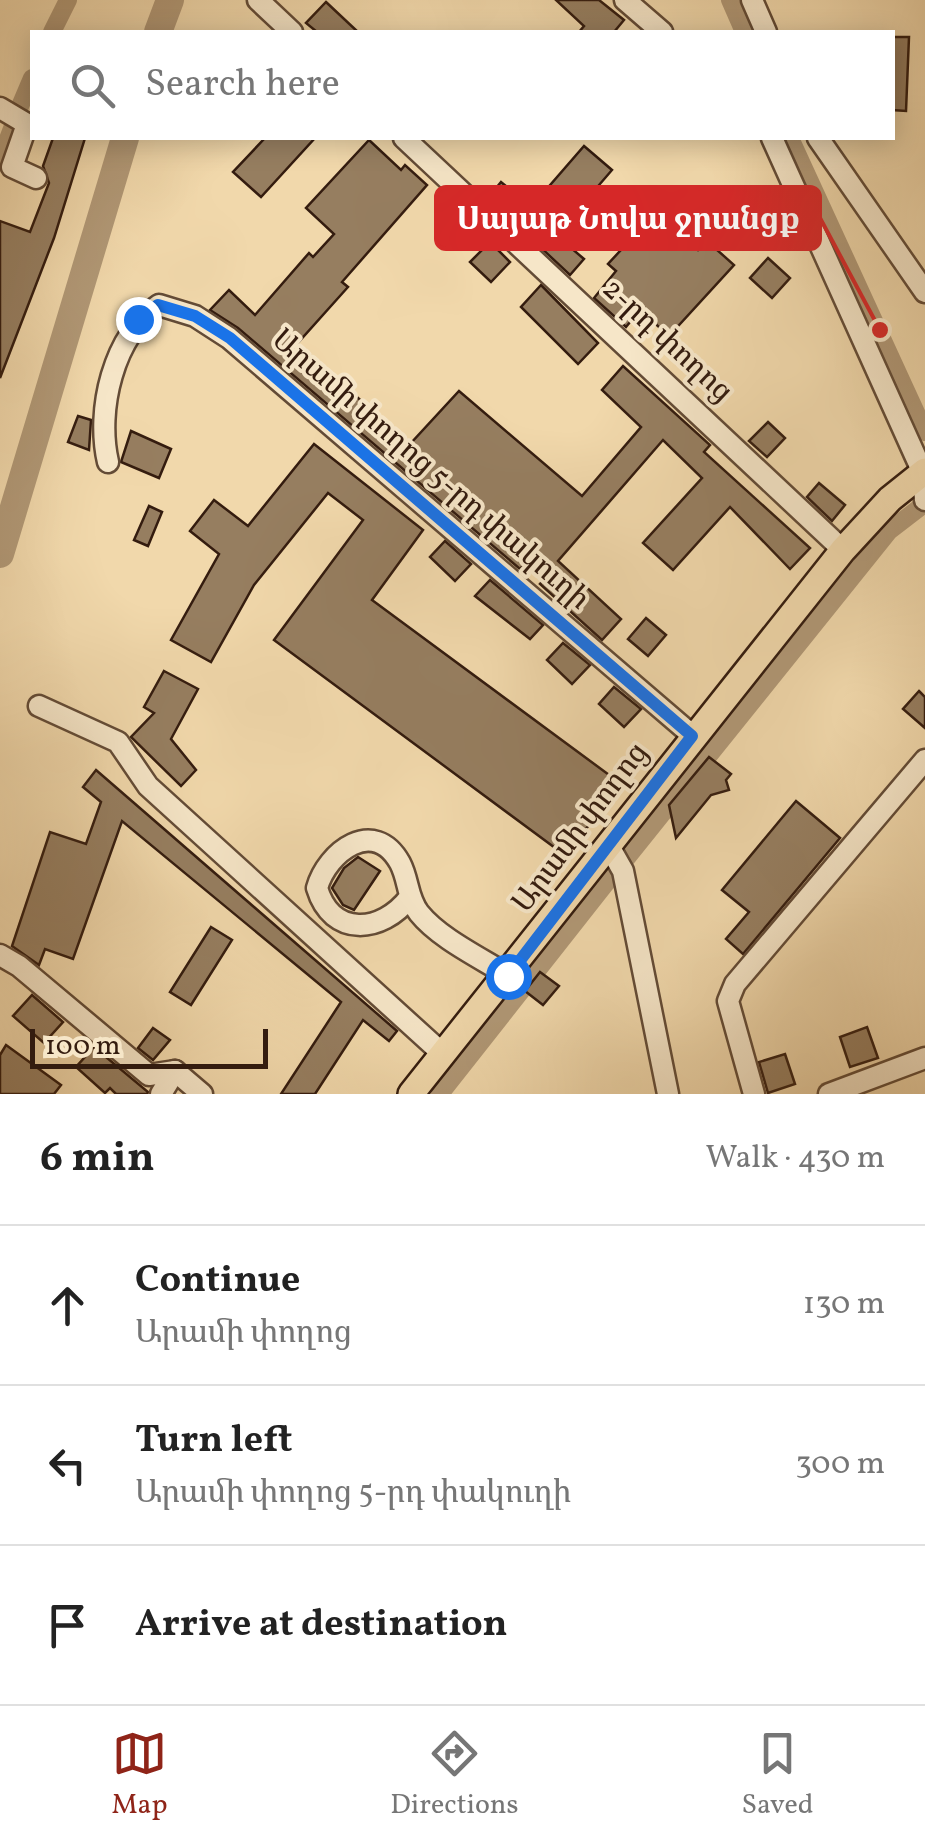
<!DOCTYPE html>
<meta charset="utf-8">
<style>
:root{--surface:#fff;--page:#f6f6f6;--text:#222;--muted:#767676;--line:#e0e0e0;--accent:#8f2418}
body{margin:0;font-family:Vollkorn,"Noto Serif Armenian",serif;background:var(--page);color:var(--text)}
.scale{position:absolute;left:30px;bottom:25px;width:238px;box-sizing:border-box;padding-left:10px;border:5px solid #341c0f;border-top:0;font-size:28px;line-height:35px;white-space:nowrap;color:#341c0f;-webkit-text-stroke:8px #f6e6c8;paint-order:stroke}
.stop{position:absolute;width:30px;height:30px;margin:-22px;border:8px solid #1a73e8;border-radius:50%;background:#fff}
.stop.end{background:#1a73e8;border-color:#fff;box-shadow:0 2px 10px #0008}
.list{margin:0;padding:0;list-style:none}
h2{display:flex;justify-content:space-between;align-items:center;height:130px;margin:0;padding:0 40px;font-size:42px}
h2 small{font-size:32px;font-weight:400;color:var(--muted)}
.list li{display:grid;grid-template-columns:65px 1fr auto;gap:30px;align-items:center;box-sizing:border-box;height:160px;padding:0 40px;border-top:2px solid var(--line)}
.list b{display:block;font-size:38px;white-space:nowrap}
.list p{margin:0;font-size:32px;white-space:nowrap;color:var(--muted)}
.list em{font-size:32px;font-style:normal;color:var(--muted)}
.icon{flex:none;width:55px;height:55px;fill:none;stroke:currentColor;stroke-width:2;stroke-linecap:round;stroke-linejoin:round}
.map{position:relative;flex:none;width:925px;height:1094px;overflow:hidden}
.search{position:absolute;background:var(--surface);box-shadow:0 5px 25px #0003;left:30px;right:30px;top:30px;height:110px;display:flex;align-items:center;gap:25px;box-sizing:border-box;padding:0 35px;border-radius:0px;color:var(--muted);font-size:38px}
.sheet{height:610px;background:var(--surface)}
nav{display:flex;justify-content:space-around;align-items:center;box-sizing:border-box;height:140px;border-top:2px solid var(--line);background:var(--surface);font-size:28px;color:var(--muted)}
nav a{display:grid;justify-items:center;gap:5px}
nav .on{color:var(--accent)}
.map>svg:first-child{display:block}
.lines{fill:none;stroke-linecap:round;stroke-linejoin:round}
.canal{stroke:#b19876;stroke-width:18}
.river{stroke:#b19876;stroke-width:28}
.building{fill:#967e60;stroke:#341c0f;stroke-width:2.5}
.minor-casing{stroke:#634b36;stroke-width:25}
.major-casing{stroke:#341c0f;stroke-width:30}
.minor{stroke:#f6e6c8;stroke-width:20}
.major{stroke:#f1d8ab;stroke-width:25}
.route{stroke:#1a73e8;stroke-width:12}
.labels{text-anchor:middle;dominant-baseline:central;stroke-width:8;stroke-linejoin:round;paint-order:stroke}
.street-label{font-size:30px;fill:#341c0f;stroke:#f6e6c8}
.leader{fill:none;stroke:#d62828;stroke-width:4}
.callout-dot{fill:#d62828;stroke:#f6e6c8;stroke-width:4}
.callout{fill:#d62828;stroke:#d62828;stroke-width:4}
.callout-label{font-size:32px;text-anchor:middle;font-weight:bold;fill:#fff}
</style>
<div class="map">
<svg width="925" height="1094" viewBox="0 0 925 1094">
<rect width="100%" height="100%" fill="#f1d8ab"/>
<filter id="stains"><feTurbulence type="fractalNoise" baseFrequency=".002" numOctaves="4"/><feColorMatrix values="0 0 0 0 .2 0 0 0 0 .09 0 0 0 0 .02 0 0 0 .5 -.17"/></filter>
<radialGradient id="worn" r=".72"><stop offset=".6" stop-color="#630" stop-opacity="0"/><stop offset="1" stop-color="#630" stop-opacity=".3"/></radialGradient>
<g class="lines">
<g class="canal">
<path d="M730,0L744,32"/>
<path d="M52,32L68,0"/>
<path d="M18,111L32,78"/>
<path d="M790,138L925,432"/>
<path d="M0,160L13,126"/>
<path d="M625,860L889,531L923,505"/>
<path d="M440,1094L614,873"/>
</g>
<g class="river">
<path d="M158,32L170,0"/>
<path d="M0,554L125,138"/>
</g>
</g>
<g class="building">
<path d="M556,0H599L624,20L614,32H579L584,26Z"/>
<path d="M326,2L358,32H317L306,23Z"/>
<path d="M892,37H909L906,111L892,110Z"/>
<path d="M53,138H85L54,238L0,378V221L30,232L49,183L43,166Z"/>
<path d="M265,138H315L261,197L233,172Z"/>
<path d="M369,140L401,170L405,165L427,185L342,282L348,287L297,344L410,444L459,391L582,496L641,427L602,390L623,366L710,445L704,452L810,548L790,569L730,507L673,570L643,543L702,478L663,440L558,561L621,619L602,640L540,584L551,572L532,555L520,569L238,328L210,310L229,290L255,315L309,253L313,257L334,234L306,208Z"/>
<path d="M584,146L612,170L556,235L584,259L570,275L488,198L501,182L531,207Z"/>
<path d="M656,212L698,250L707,241L734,265L669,336L640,310L626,327L594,298L616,271L608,264Z"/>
<path d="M490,242L510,262L491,282L470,262Z"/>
<path d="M768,258L790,278L772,298L750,278Z"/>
<path d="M541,285L598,343L578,364L521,307Z"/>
<path d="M78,416L91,420L89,450L68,442Z"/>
<path d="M768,422L785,438L767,457L749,441Z"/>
<path d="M131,431L171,449L159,478L121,462Z"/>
<path d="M314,444L423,530L372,600L620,783L566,856L274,640L363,520L328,493L254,585L211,662L171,640L219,554L190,531L214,500L248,526Z"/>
<path d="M819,483L845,505L832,521L807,497Z"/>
<path d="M149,506L162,512L148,546L134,540Z"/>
<path d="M445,541L471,564L455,581L430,557Z"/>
<path d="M490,580L543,625L530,639L475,596Z"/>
<path d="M646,618L666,635L648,656L628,639Z"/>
<path d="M563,643L590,665L572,684L547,660Z"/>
<path d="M164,671L198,689L171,739L196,770L181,786L131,737L154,713L144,707Z"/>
<path d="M614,687L641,709L624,727L599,704Z"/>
<path d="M919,691L925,697V728L903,709Z"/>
<path d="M709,757L731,774L726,780L729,790L711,795L676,838L669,805Z"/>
<path d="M96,770L397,1031L389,1041L363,1020L315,1094H281L341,1002L122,821L73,959L45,949L39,965L12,946L50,832L86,844L101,802L83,787Z"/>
<path d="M796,801L840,838L743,954L726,939L749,912L722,890Z"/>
<path d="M358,857L380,871L354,910L343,905L332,888L344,868Z"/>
<path d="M211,927L232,940L191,1005L170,992Z"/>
<path d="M540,972L559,986L543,1005L525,991Z"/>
<path d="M32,995L63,1022L44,1043L13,1016Z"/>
<path d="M867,1027L878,1058L850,1067L840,1037Z"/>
<path d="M153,1028L170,1040L153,1060L138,1048Z"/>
<path d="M6,1045L61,1085L54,1094H0V1055Z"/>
<path d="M94,1047L148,1092L147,1094H116L110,1088L105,1093L76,1067Z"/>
<path d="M785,1054L795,1084L768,1093L759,1062Z"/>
</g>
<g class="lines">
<defs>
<g id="minor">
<path d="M258,0L292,32"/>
<path d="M625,0L662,32"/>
<path d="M752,0L766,32"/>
<path d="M0,108L27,124L12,167L36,178"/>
<path d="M404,138L843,550"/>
<path d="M772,138L923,473L925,500"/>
<path d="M818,138L925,292"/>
<path d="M108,462C96,410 113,336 159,305L195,316L229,338L692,735"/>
<path d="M39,706L118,742L148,786L443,1054"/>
<path d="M610,848L623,871L668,1094"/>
<path d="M409,898C382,933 332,938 317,888C327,852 374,816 400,863C409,880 407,898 419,913C440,939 481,958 509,976"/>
<path d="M0,955L19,966L149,1075L175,1071L202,1094"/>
<path d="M161,1094L175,1071"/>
<path d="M754,1094L728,1001L735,984L925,760"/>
<path d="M829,1094L925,1058"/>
</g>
<path id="major" d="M411,1094L843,550L890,499L925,471"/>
</defs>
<use href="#minor" class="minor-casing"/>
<use href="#major" class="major-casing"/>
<use href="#minor" class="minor"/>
<use href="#major" class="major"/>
</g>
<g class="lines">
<path class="route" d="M138,319L158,305L195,316L230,338L692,736L508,976"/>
</g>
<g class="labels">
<g class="street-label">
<text transform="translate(667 341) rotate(43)">2-րդ փողոց</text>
<text transform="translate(430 470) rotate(41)">Արամի փողոց 5-րդ փակուղի</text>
<text transform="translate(581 828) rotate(-53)">Արամի փողոց</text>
</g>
</g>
<path class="leader" d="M880 330L820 218"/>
<circle class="callout-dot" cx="880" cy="330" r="10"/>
<rect class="callout" x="436" y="187" width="384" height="62" rx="10"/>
<g class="callout-label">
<text x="628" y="229">Սայաթ Նովա ջրանցք</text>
</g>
<rect width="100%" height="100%" filter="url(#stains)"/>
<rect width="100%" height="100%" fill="url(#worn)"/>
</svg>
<div class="scale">100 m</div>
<div class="stop" style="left:508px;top:976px"></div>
<div class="stop end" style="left:138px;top:319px"></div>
<div class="search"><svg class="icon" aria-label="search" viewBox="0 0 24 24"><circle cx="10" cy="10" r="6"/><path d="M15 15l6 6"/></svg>Search here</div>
</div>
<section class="sheet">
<h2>6 min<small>Walk · 430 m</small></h2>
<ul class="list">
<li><svg class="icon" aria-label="ahead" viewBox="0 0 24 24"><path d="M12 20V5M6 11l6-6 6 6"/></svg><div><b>Continue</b><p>Արամի փողոց</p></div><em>130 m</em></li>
<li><svg class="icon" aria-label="left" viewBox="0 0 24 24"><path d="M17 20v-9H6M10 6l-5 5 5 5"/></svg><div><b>Turn left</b><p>Արամի փողոց 5-րդ փակուղի</p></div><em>300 m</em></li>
<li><svg class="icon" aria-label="arrive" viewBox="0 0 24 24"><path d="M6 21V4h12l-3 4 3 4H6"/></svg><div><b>Arrive at destination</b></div></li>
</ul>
</section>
<nav>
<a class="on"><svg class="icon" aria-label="map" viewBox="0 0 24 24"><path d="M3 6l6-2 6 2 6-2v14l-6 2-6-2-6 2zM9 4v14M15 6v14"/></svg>Map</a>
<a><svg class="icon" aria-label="directions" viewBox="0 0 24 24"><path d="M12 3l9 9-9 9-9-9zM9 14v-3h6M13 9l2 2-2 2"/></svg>Directions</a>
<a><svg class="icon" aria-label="saved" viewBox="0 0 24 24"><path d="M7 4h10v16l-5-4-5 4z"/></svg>Saved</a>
</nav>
